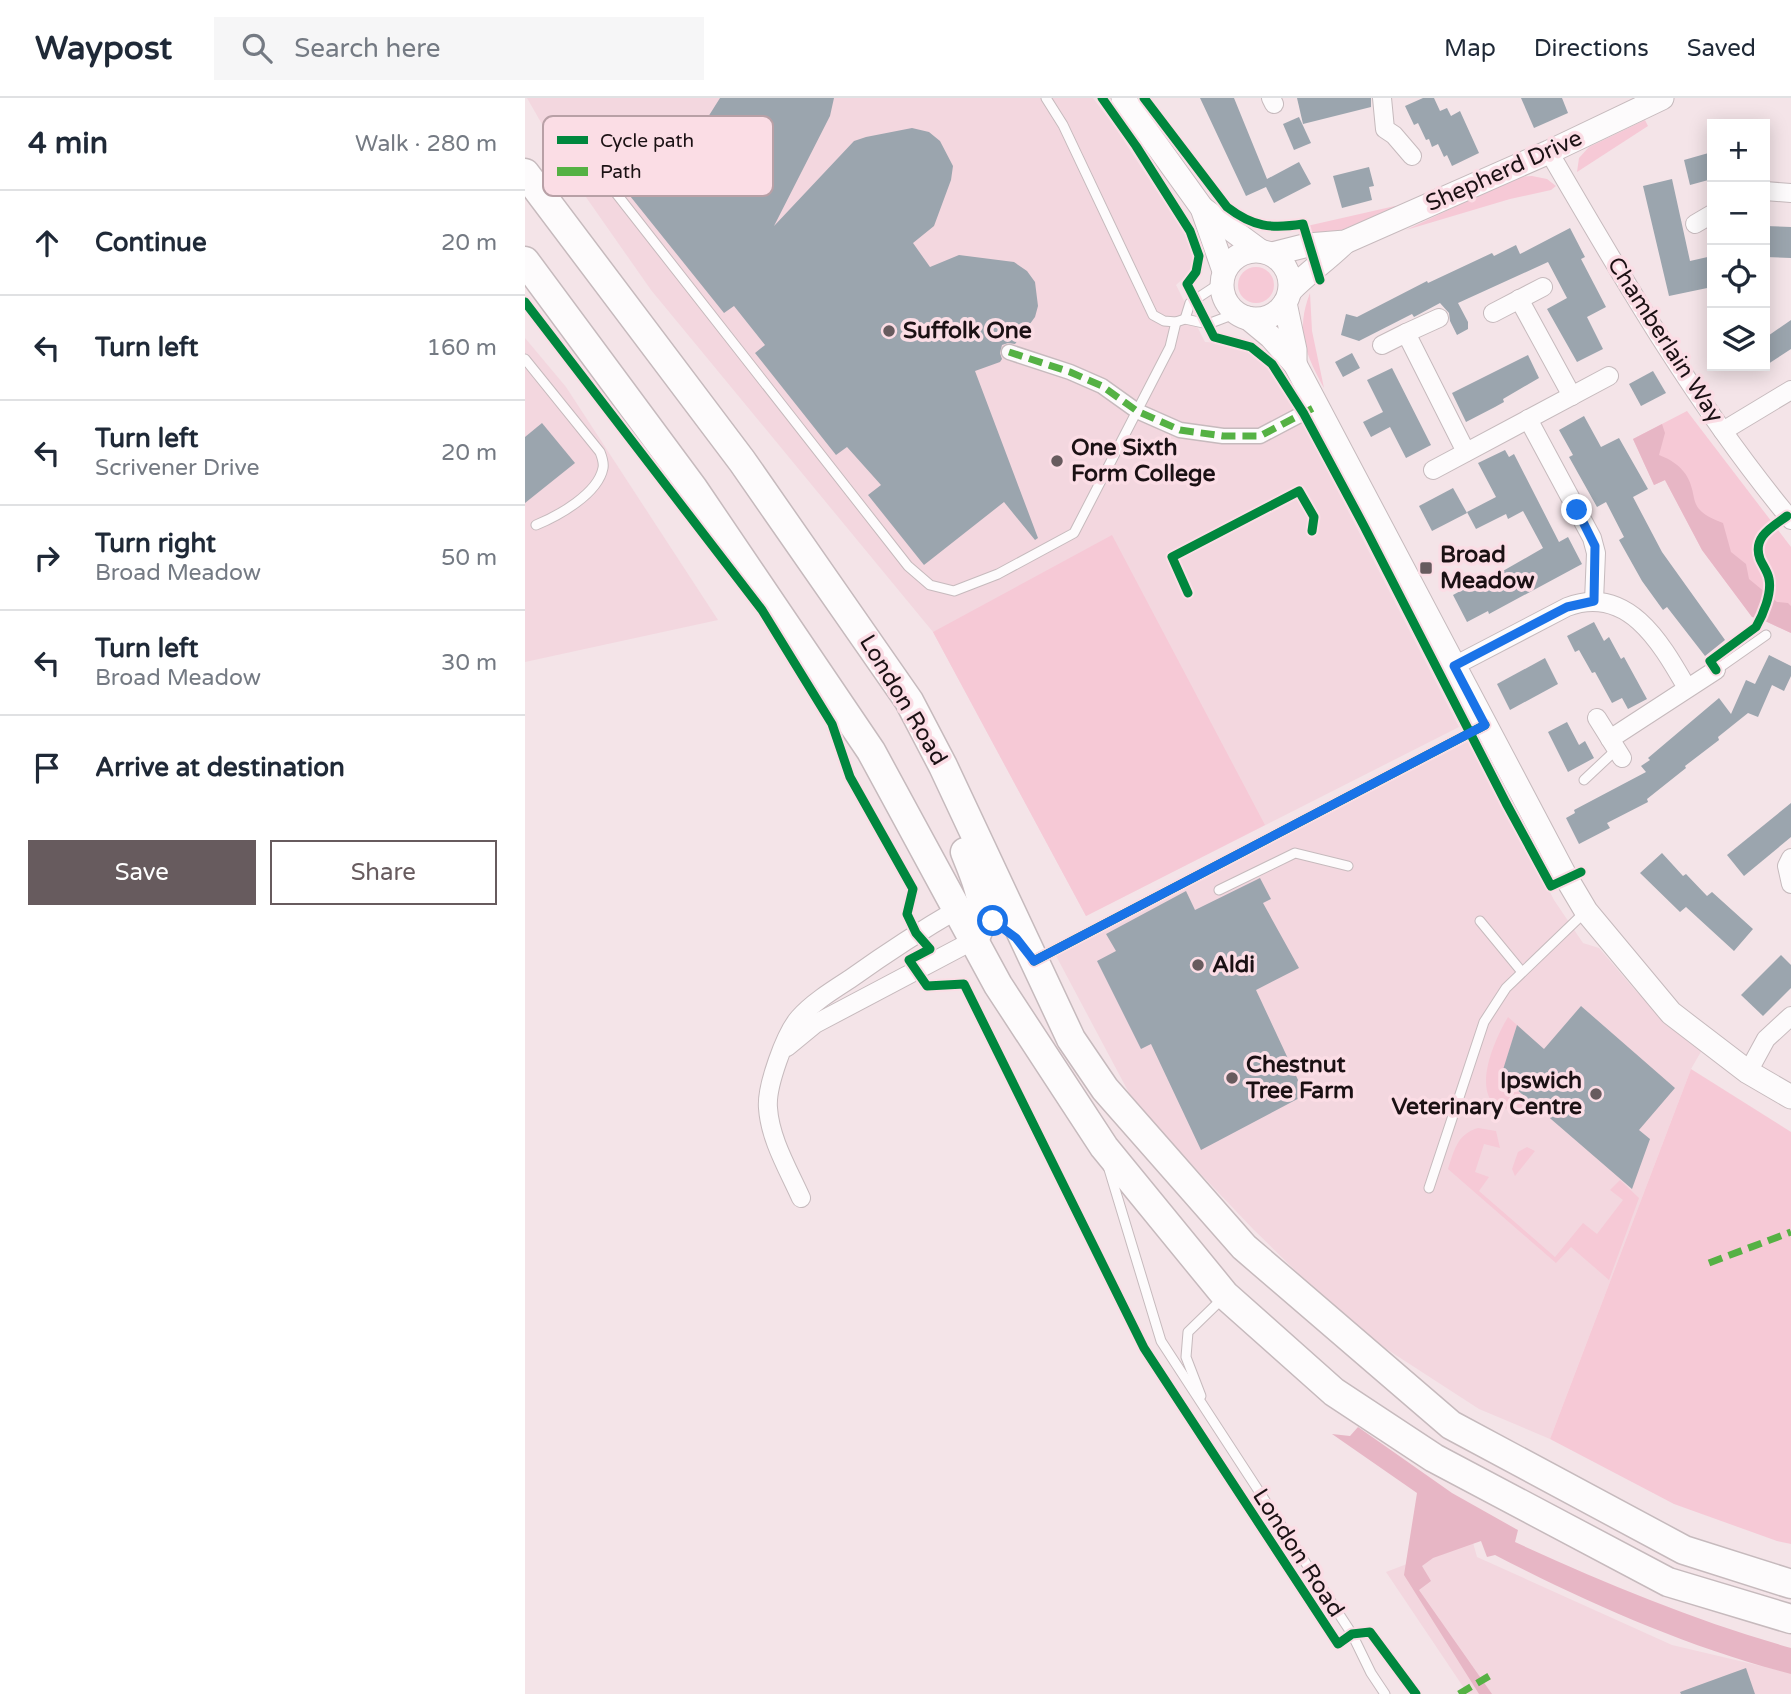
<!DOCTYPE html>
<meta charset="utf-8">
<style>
:root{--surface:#fff;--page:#f6f6f7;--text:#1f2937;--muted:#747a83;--line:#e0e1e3;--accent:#675b5e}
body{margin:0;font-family:"Varela Round",sans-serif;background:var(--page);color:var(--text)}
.controls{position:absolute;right:21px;top:21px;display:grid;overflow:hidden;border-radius:0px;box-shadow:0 4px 18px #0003}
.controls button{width:63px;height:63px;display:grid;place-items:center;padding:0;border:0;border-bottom:2px solid var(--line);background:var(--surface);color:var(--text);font:35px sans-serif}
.stop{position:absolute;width:21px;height:21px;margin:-16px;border:5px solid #1a73e8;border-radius:50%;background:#fff}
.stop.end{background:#1a73e8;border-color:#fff;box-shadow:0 2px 7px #0008}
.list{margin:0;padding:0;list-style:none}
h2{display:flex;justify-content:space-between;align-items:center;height:91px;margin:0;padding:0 28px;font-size:30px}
h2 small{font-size:23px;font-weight:400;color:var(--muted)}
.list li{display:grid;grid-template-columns:46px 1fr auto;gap:21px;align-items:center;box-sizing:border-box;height:105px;padding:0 28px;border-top:2px solid var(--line)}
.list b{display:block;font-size:26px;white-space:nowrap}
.list p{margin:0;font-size:23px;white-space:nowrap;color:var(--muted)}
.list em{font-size:23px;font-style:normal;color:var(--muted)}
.actions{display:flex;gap:14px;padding:21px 28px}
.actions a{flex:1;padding:16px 0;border:2px solid var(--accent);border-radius:0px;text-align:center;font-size:24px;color:var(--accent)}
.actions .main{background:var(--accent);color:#fff}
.icon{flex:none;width:38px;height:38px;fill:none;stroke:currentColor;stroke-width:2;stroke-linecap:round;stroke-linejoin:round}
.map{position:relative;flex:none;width:1266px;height:1596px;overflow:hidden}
header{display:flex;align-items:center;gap:42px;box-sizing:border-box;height:98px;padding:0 35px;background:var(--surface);border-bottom:2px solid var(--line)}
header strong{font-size:33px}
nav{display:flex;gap:38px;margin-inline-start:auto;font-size:24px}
.search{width:490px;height:63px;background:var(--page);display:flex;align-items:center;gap:18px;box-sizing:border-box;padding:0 24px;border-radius:0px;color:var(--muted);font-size:26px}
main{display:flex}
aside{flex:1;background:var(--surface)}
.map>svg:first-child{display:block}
.built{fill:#f3d7df}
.green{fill:#f6c9d6}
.forest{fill:#e7b6c5}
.building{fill:#9ba5ae}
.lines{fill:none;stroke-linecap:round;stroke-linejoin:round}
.service-casing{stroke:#c6babd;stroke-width:11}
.pedestrian-casing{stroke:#c6babd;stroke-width:17}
.minor-casing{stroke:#c6babd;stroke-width:20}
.tertiary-casing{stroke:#c6babd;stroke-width:25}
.primary-casing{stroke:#c6babd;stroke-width:31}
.service{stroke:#fdfbfc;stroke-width:9}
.pedestrian{stroke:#fdfbfc;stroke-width:14}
.minor{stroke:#fdfbfc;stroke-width:18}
.tertiary{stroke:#fdfbfc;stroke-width:23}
.primary{stroke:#fdfbfc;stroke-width:28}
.quiet{stroke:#55b144;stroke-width:7;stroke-dasharray:14 7;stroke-linecap:butt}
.cycleway-casing{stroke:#fbdde5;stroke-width:13}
.cycleway{stroke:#00873e;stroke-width:9}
.route{stroke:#1a73e8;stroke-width:9}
.poi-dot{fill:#675b5e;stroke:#fbdde5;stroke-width:2.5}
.labels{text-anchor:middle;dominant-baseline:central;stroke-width:7;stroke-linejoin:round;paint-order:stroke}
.street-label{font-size:23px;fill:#1b1114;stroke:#fbdde5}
.poi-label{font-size:23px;font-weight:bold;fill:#1b1114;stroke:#fbdde5;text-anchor:start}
.key{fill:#fbdde5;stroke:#b8a0a6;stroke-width:2}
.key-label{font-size:19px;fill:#1b1114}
</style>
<header>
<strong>Waypost</strong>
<div class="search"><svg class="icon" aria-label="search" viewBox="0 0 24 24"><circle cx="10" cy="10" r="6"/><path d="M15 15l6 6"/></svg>Search here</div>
<nav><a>Map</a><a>Directions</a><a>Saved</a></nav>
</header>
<main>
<aside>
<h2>4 min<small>Walk · 280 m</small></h2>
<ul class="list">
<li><svg class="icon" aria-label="ahead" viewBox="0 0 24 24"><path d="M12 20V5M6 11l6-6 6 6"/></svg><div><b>Continue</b></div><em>20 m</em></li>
<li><svg class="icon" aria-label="left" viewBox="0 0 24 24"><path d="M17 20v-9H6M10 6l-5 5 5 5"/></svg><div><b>Turn left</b></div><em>160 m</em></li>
<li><svg class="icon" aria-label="left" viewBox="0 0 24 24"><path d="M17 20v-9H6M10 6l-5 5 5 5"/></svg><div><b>Turn left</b><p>Scrivener Drive</p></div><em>20 m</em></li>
<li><svg class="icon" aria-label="right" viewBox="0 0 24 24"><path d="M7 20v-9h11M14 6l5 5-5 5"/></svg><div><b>Turn right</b><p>Broad Meadow</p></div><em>50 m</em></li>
<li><svg class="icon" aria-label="left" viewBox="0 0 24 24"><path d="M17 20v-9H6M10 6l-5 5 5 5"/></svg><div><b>Turn left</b><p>Broad Meadow</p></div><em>30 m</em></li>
<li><svg class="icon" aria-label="arrive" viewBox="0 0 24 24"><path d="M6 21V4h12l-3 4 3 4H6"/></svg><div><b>Arrive at destination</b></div></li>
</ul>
<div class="actions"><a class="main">Save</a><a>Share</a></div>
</aside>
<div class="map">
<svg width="1266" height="1596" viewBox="0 0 1266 1596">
<rect width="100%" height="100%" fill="#f4e4e8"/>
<g class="built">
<path d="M2,0H568L590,29L662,139L669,155L667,169L664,175L651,187L680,244L698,245L721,252L737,263L771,311L934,629L561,818L408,534L126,192L49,82Z"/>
<path d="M0,240L41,289L193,522L0,564Z"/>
<path d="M948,641L1029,802L1058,845L1074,850L1110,892L1149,930L1177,952L1166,971L1025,1341L954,1311L829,1230L728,1131L611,1008L529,854Z"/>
<path d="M947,1441L952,1459L1147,1547L1266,1575V1596H943L861,1474Z"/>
</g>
<g class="green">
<path d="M1120,22L1123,28L1052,74L1054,60L1064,49Z"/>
<path d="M1007,78L1022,81L1031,88L1026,92L985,101L881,132L993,79Z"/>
<path d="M870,108L871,110L804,137L785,138L782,128Z"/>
<circle cx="731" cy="187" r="18"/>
<path d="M785,195L787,233L799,290C781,257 770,233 785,195Z"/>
<path d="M1162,313L1266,449V535L1238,522L1227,519L1177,452L1140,382L1129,387L1108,341Z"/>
<path d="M587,437L740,727L561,818L408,534Z"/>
<path d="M983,919L992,927L976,980L1010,1007L999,1019L967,1004C951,983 971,939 983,919Z"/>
<path d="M1166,971L1266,1034V1446L1252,1443L1149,1406L1025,1341Z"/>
<path d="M953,1030L971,1033L975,1050L959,1046L950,1074L964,1079L954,1093L1030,1159L1058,1125L1072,1136L1098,1102L1085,1092L1095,1082L1114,1100L1084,1182L1046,1149L1031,1165L923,1071C929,1053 932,1036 953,1030Z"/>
<path d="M1002,1049L1010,1053L990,1078L987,1071L993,1054Z"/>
</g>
<g class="forest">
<path d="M1137,326L1140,335L1134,357C1150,363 1163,373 1167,391C1169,398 1169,405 1174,411C1180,418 1190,422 1198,425L1206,454L1221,466L1224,481L1252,504L1263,505L1266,508V535L1238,522L1227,519L1177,452L1140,382L1129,387L1108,341Z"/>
<path d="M833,1329L927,1395L991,1431L993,1432L990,1444C1079,1485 1171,1523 1266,1550V1576C1162,1549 1065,1506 970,1457L962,1459L956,1443L908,1460L897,1468L906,1483L894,1492L967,1596H954L879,1477L892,1395L807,1336L825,1338Z"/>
</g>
<g class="building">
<path d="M195,0H309L305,18L249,128L329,43L341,39L387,30L404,34L415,43L428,68L426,82L409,128L388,145L405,169L434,157L489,164L502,173L510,184L513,208L510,219L490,246L483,245L477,247L475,255L477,261L475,264L450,273L513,440L510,442L479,404L399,467L343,397L356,387L322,349L311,357L230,255L240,247L209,208L199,215L101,93L178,27Z"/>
<path d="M675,0H709L742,81L774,64L786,86L749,105L741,89L721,98Z"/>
<path d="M772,0H846V9L778,26Z"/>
<path d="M898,0H909L915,13L922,10L926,18L935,13L954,55L927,68L922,57L919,59L913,46L907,49L904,41L901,42L893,25L889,27L880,8Z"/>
<path d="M996,0H1037L1043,15L1009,30Z"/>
<path d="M774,19L786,45L769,52L758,26Z"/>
<path d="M1187,54V81L1165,87L1159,62Z"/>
<path d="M844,69L849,88L844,89L847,102L817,110L808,78Z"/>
<path d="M1147,81L1165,163L1187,158V189L1144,198L1118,88Z"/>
<path d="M1240,128L1266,129V160L1240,159Z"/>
<path d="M1045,130L1060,159L1056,161L1081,209L1062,219L1078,251L1052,264L1022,211L1042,200L1023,164L933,205L943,224V231L932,237L925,223L924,215L915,205L889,219L887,216L834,243L816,237L821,216L832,219L902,183L903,185L967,155L969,158L991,147L995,156Z"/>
<path d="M1266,222V251L1240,268V240Z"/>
<path d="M827,255L835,270L818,279L810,264Z"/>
<path d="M1003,257L1014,280L978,301L979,304L970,309L941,324L927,295Z"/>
<path d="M867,270L906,347L881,360L865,329L846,339L838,324L858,314L842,282Z"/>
<path d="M1128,273L1141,295L1116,308L1104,286Z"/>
<path d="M1059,318L1076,349L1094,340L1123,391L1108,399L1137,454L1200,542L1180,558L1142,509L1138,512L1117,483L1094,442L1099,439L1081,404L1072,409L1044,359L1048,357L1034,332Z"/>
<path d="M17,325L50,365L0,405V339Z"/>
<path d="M980,352L984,359L989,356L1034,444L1043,439L1057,466L964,516L963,513L942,524L928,497L948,486L950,489L1018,450L998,413L983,421L981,416L951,431L942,414L971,399L953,365Z"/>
<path d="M928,390L942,415L907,433L894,408Z"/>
<path d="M1069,524L1079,543L1084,539L1096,561L1099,559L1122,601L1103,611L1097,600L1087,605L1070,574L1067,575L1054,552L1050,554L1042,538Z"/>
<path d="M1244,557L1266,568V578L1259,593L1247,587L1233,619L1223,615L1193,639L1194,642L1160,668L1161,670L1122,701L1123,704L1082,725L1085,730L1054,746L1041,720L1050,715L1049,712L1121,674L1116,668L1125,662L1123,660L1194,600L1206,616L1221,582L1230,586Z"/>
<path d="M1020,560L1033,586L985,612L972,586Z"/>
<path d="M1042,624L1054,647L1060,643L1069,660L1043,674L1023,634Z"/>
<path d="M1266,705V739L1219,778L1202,757Z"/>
<path d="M1137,755L1158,778L1161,776L1182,798L1187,794L1228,831L1209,853L1161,809L1155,814L1115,775Z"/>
<path d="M735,780L746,801L738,805L774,870L731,892L780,997L676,1052L626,946L616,951L572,863L591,853L581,836L661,793L670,812Z"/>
<path d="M1256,857L1266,867V890L1238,918L1216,897Z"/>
<path d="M1056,908L1150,990L1114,1032L1125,1041L1107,1091L976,978L992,927L1019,951Z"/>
<path d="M1221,1570L1230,1596H1156L1155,1594Z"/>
</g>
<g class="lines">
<defs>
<g id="service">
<path d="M521,0L538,27L628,217L639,223L651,224L660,221L683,226L712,215"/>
<path d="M58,53L383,468L405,487L429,493L473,476L549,435L645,249L651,224"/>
<path d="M660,221L665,205L697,184"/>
<path d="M0,261L75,354C77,359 79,365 78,370C73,396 33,418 11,427"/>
<path d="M1191,572L1241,537"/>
<path d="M1059,682L1092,651"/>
<path d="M694,792L770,755L823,768"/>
<path d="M955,823L997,874"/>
<path d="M583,1068L636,1243L827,1536L846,1575L860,1596"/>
<path d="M904,1090L959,924L981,890L1060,814"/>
<path d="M676,1298L661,1259L663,1234L698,1200"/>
</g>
<path id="pedestrian" d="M484,254L545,274L577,288L612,313L655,332L698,338H735L792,308"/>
<g id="minor">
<path d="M746,0L749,6"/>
<path d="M857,0L860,31L869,37L887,58"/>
<path d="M1024,54C1098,181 1172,309 1266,422"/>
<path d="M1240,93L1266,95"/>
<path d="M1170,126L1187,116"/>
<path d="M994,201L1047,298"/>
<path d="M968,215L1018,189"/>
<path d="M914,220L881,235L941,354"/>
<path d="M857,247L881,235"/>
<path d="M1003,321L1067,440L1071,455L1069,503"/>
<path d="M1198,333L1266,292"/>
<path d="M908,372L1084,278"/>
<path d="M929,568L1042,509C1103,486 1136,545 1162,590"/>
<path d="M1072,620L1097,660"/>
<path d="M1085,641L1191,572"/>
<path d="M1266,760L1262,768L1266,786"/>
<path d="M262,949L290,926L449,842"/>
<path d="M1223,974L1241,941L1266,918"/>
<path d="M276,1100C263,1071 245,1041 243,1010C241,989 260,936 274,920C287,905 308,892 325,881C360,856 395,833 433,811"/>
</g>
<g id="tertiary">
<path d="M598,0L677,110L699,173"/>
<path d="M677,110L734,152"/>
<circle cx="731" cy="187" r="34"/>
<path d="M747,156L783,147L820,144L1024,54L1137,0"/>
<path d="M765,193C782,175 802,162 820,144"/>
<path d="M760,205L770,252V266"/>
<path d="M723,220L746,239L770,266L1042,781L1061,813L1146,915L1223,974L1266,999"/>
</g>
<g id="primary">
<path d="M0,75L217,363L384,603L418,668L546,941L580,991L719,1149L926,1327L1159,1452L1266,1486"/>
<path d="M0,163L168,390L346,653L473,887L579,1049L700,1197L809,1294L909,1360L1143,1484L1266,1521"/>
<path d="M440,754C452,785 466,810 449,842"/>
</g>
</defs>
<use href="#service" class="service-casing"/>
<use href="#pedestrian" class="pedestrian-casing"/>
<use href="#minor" class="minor-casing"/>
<use href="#tertiary" class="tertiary-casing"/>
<use href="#primary" class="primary-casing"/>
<use href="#service" class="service"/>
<use href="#pedestrian" class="pedestrian"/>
<use href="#minor" class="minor"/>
<use href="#tertiary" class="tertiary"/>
<use href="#primary" class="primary"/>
<g class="quiet">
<path d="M484,254L545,274L577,288L612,313L655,332L698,338H735L792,308"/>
<path d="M1184,1165L1266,1134"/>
<path d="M934,1596L966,1577"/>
</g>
<defs>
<g id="cycleway">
<path d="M577,0L611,48L665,133L674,158L671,174L662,186L689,239L726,249L747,266L779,316L839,428L981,705L1026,788L1056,774"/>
<path d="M619,0L702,109C728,129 746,131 778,126L795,182"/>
<path d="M0,204L237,512L307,626L325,679L388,791L382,816L391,835L405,851L384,862L402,888L439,886L619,1250L813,1546L827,1536L845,1534L891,1596"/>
<path d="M663,495L647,459L774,393L789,419L787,433"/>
<path d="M1191,572L1185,563L1231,529C1238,517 1247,495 1244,481C1243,474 1238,468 1235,461C1227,439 1247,429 1262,418"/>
<path d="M509,863L960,627"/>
</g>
</defs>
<use href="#cycleway" class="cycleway-casing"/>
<use href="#cycleway" class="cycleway"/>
</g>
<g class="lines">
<path class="route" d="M468,823L491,840L509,863L960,627L929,568L1042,509L1069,503L1070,448L1052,412"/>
</g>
<g class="poi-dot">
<circle cx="364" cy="233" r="7"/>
<circle cx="532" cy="363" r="7"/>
<rect x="894" y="463" width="14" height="14" rx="3.5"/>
<circle cx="673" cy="867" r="7"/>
<circle cx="707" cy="980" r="7"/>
<circle cx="1071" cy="996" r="7"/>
</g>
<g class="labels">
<g class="street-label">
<text transform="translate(979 73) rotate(-24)">Shepherd Drive</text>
<text transform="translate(1140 242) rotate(57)">Chamberlain Way</text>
<text transform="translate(378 602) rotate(59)">London Road</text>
<text transform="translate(773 1455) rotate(57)">London Road</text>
</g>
<g class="poi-label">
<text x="378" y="233">Suffolk One</text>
<text x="546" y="350">One Sixth<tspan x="546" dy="26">Form College</tspan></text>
<text x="915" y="457">Broad<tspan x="915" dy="26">Meadow</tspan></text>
<text x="687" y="867">Aldi</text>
<text x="721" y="967">Chestnut<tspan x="721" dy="26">Tree Farm</tspan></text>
<text x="1057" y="983" text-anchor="end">Ipswich<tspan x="1057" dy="26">Veterinary Centre</tspan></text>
</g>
</g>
<rect x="18" y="18" width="230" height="80" rx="10" class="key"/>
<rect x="32" y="38" width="31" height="8" fill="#00873e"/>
<rect x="32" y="69" width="31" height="9" fill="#55b144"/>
<g class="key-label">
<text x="75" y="49">Cycle path</text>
<text x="75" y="80">Path</text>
</g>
</svg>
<div class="controls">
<button>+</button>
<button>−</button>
<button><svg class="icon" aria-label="locate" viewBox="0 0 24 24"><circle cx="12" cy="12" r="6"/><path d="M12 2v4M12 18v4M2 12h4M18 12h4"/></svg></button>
<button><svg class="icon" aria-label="layers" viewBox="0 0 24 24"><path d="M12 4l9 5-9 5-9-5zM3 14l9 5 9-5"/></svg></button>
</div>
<div class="stop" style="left:468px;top:823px"></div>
<div class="stop end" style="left:1052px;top:412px"></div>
</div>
</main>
